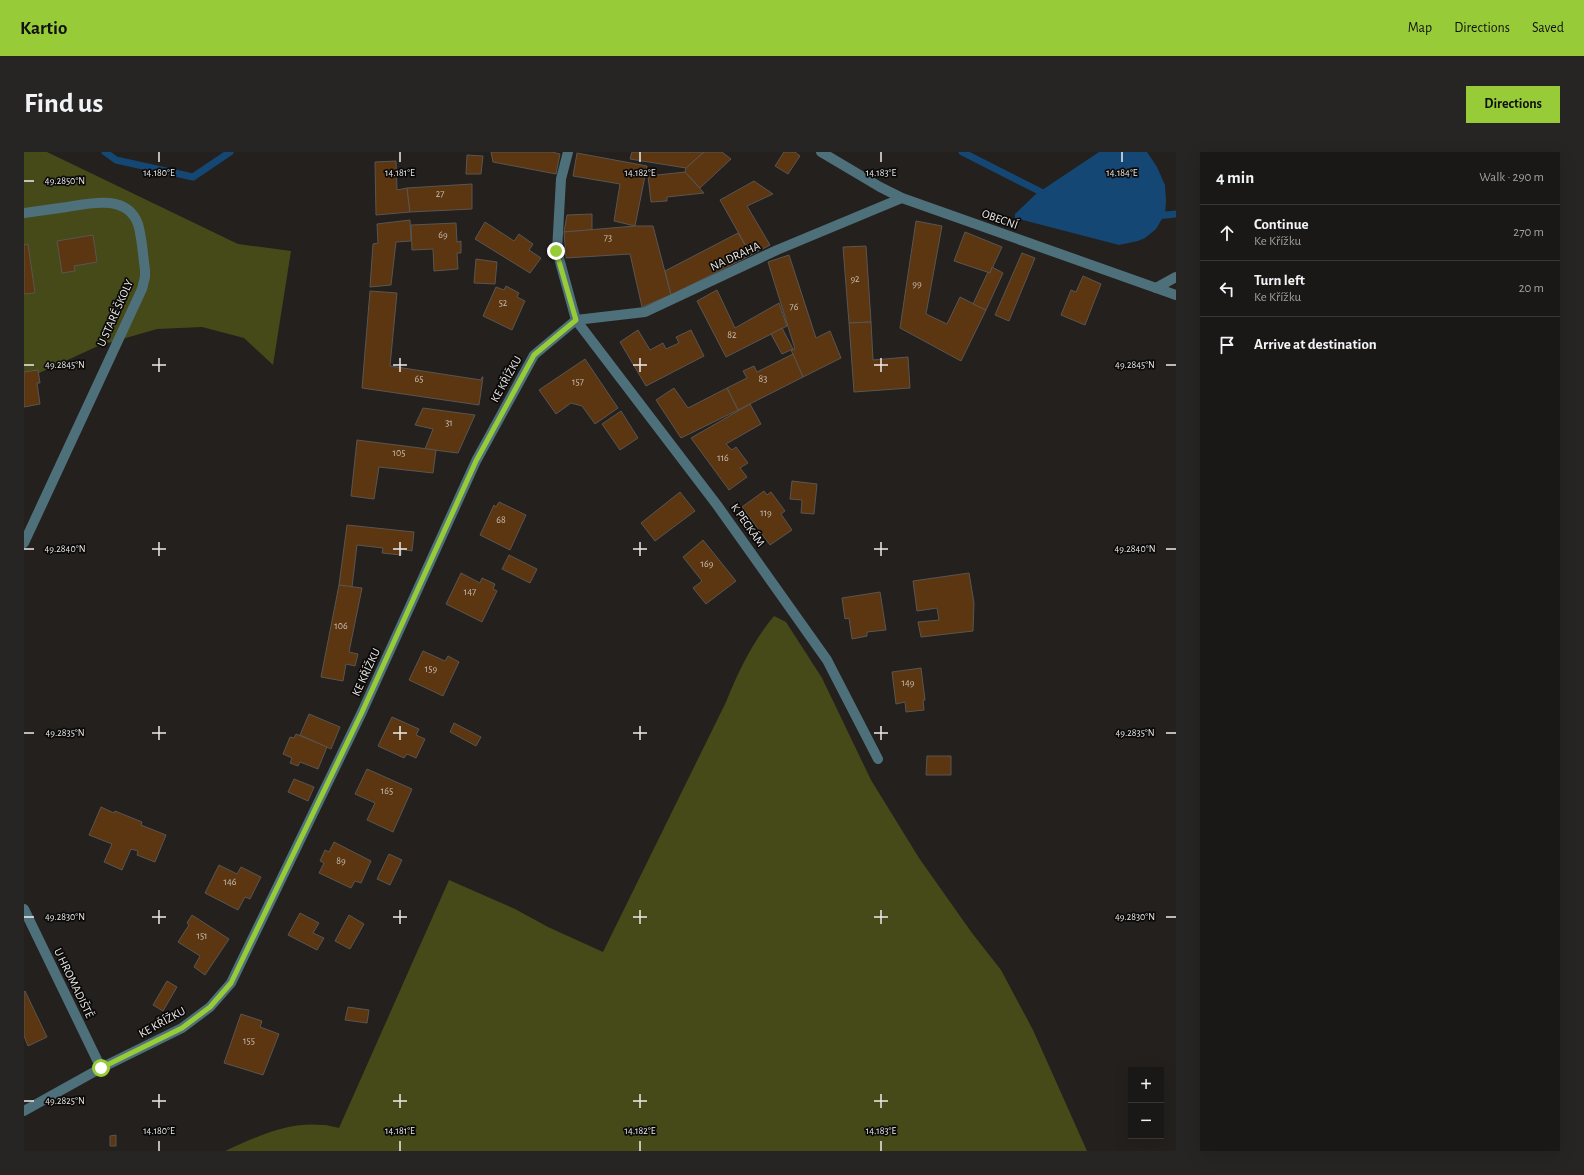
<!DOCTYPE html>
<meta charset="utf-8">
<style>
:root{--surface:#1a1816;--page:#272523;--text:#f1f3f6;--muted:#9fa0a1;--line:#383735;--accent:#97cc38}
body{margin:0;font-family:"Alegreya Sans",sans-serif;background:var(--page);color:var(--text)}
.controls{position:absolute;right:12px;bottom:12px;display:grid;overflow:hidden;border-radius:0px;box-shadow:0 4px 16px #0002}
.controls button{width:36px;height:36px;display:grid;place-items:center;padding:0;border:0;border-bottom:1px solid var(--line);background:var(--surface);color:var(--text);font:20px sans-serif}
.stop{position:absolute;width:12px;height:12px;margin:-9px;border:3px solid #97cc38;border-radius:50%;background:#fff}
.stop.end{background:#97cc38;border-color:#fff;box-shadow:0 1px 4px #0008}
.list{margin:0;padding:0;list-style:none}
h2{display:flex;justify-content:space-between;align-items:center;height:52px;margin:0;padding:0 16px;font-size:17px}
h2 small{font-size:13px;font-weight:400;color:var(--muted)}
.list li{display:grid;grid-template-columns:26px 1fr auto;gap:12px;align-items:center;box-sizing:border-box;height:56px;padding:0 16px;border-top:1px solid var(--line)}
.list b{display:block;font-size:15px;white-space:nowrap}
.list p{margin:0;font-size:13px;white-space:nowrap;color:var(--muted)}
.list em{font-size:13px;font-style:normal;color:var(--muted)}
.icon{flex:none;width:22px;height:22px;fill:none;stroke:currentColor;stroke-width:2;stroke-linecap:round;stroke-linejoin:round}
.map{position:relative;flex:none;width:1152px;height:999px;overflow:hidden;border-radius:0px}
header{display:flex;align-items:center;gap:24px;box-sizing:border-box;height:56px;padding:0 20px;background:var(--accent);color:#111}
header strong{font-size:19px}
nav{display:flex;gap:22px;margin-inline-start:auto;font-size:14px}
.intro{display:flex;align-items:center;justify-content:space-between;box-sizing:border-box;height:96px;padding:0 24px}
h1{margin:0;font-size:28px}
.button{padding:10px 18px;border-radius:0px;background:var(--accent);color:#111;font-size:14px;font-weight:700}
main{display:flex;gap:24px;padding:0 24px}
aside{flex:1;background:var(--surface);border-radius:0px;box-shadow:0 4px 16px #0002}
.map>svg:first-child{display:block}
.green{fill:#464a19}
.water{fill:#144774}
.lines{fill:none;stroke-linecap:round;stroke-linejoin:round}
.stream{stroke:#144774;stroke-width:7}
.building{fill:#5c3611;stroke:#595552}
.minor{stroke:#4e707a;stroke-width:10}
.route{stroke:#97cc38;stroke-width:5}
.ticks{fill:none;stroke:#edebea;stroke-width:1.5}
.labels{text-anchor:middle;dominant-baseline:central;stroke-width:3.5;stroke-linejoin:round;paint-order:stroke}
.number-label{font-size:10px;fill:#c9beb4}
.street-label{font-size:12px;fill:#edebea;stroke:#0b0a09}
.ticks-label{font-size:10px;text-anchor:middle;fill:#edebea;stroke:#0b0a09;stroke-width:3.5;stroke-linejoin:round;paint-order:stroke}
</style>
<header>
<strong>Kartio</strong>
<nav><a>Map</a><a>Directions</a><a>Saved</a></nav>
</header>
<div class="intro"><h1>Find us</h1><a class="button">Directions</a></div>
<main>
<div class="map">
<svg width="1152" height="999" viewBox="0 0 1152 999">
<rect width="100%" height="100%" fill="#23201d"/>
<g class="green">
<path d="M0,0H23L214,92L267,99L249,213L220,186L178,175L133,177L74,194L0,228Z"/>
<path d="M750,464L762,470L798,526L847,628L895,706L948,781L977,818L1009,878L1063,999H201C232,985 264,969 299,973C304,973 310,975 315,976L425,728L491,757L524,775L579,800L702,550C714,520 729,489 750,464Z"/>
</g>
<path class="water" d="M1075,0H1123L1133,15L1141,33L1142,49L1141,62L1132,77L1121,86L1114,89L1095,93L991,66V62L1012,42Z"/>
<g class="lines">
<g class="stream">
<path d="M81,0L92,8L169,25L206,0"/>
<path d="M938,0L1025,44"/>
<path d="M1132,64L1152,62"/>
</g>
</g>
<g class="building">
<path d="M467,0H528L536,2L532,22L469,10Z"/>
<path d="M608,0H680L662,16L606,7Z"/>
<path d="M680,0H698L707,7L676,36L661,20L662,16Z"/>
<path d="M760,0H771L776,4L764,22L751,14Z"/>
<path d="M553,1L623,14L611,74L590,69L596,32L549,24Z"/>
<path d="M443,3L459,4L457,22H442Z"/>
<path d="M372,9L373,38L383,36L386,60L352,63L351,10Z"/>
<path d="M661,20L680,41L643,45V49L627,50L624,24Z"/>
<path d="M730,29L749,42L723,54L746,93L727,103L696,48Z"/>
<path d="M448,32V57L386,60L383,36Z"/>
<path d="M568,62V78L540,80L543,63Z"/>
<path d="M386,68L387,89L372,90L367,133L346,135L349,92L354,91L353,72Z"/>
<path d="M892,69L918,74L902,162L923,172L936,145L962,158L937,209L876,176Z"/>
<path d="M461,70L490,89L495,82L509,92L505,98L517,106L506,121L451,87Z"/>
<path d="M432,71L433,90L437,89V101H433L434,117L410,119L409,97L388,98L387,73Z"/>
<path d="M611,74H629L647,143L618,155L606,102L542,106L540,80Z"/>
<path d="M941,80L978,95L966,121L930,109Z"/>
<path d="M714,81L727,103L647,143L641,119Z"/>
<path d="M69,83L73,110L50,114L51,119L38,121L33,89Z"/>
<path d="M4,92L11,141L0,142V93Z"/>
<path d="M842,94L847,170L825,171L819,95Z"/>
<path d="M998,101L1011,106L985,169L971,163Z"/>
<path d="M765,103L792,186L806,179L817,206L779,225L767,198L771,197L744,110Z"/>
<path d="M452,107L473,110L471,132L450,131Z"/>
<path d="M968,115L979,121L962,158L949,152L964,120L966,121Z"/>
<path d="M1059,124L1077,132L1061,173L1037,163L1047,138L1052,140Z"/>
<path d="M482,134L495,141L493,145L501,149L488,178L459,164L472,135L480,138Z"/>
<path d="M693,138L711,176L755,151L763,174L702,205L673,149Z"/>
<path d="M346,139L373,141L366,214L457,228L458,225H459L455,253L338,236Z"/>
<path d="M847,170L849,208L884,205L886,236L830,240L825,171Z"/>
<path d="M758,176L769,197L758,202L747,182Z"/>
<path d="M614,178L626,198L639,191L642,197L655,191L652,185L667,178L680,204L622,234L596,190Z"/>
<path d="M769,202L779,225L714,258L703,236L723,226L719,219L730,214L733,220Z"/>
<path d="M561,207L594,256L571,272L558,254L547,251L532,262L515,238Z"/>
<path d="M14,218L16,231H13L16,252L0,255V220Z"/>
<path d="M650,236L664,256L703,236L714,258L657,286L632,248Z"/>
<path d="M726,252L737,272L702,292L708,298L712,295L724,311L716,316L723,325L705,338L667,286Z"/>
<path d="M399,256L451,263L434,301L401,297L409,277L391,273Z"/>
<path d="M597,259L614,286L596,298L578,272Z"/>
<path d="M333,288L412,298L409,321L355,315L350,347L327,344Z"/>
<path d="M768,329L793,332L790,362L777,361L778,348L766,347Z"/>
<path d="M740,339L743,343L747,340L761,359L757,362L768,378L746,393L718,355Z"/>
<path d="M656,340L671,359L631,389L617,371Z"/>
<path d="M475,350L502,363L486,398L456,383L470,353L472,355Z"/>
<path d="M323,373L390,380L388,399L377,397V403L358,401L359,396L333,393L328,435L315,433Z"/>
<path d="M679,388L712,429L682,452L669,436L678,429L659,405Z"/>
<path d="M485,403L513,417L506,431L478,417Z"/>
<path d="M437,421L456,431L458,426L471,432L469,437L473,439L458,470L422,452Z"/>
<path d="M945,421L950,451L949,479L897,485L894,470L915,468L913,456L893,459L889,429Z"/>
<path d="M315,433L338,436L325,500L334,502L331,514L322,512L319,529L297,525Z"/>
<path d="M856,440L862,478L843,480V484L828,487L825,466L821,467L818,446Z"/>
<path d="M399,499L421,509L424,504L435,510L419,544L385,528Z"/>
<path d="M897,516L901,548H899L900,558L882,560L881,550L872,552L868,520Z"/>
<path d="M285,562L316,575L307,597L276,583Z"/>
<path d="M368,565L395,577L392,583L401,587L392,606L383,602L380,606L354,594Z"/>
<path d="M430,571L457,585L452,594L426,580Z"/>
<path d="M272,582L303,595L294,617L276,610L274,614L266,611L268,606L259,602L266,585L270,586Z"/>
<path d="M903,604H927V623H902Z"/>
<path d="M343,617L388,637L369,680L343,668L351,651L331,642Z"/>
<path d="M270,627L290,635L284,649L264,640Z"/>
<path d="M77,655L90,661L91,659L118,670L117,673L142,683L131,710L113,703L114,699L107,697L98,718L80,710L88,692L65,683Z"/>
<path d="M310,690L347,709L337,731L331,729L327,736L295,721L300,711L296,709L301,698L305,700Z"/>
<path d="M365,702L378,708L366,733L353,727Z"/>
<path d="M195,713L213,722L217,715L237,725L226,747L221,745L214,758L181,741Z"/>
<path d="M276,761L295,771L289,781L300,786L293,798L264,783Z"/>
<path d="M168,763L205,787L181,823L170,815L176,804L154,790L165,773L163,771Z"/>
<path d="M325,763L340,772L326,797L311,789Z"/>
<path d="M143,829L153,835L139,859L129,853Z"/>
<path d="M1,839L23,885L4,894L0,884V840Z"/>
<path d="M324,855L345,858L343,871L321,868Z"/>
<path d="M217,862L238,869L236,875L255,882L239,923L200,911Z"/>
<path d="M92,983V994H86V984Z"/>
</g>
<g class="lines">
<g class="minor">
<path d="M544,0L537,27L533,99L552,168L693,353L803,508L854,607"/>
<path d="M797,0L856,35L878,46L1152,143"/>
<path d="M0,61C14,59 29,57 43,55C66,51 103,42 114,72C118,85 119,104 121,118V125L118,137L0,391"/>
<path d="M1132,136L1152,125"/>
<path d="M552,168L621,160L753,98L878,46"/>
<path d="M0,757L77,916"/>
<path d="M0,959L77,916L158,876L186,855L207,831L338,560L452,309L510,203L552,168"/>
</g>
</g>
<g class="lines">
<path class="route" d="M77,916L158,876L186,855L207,831L338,560L452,309L510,203L552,168L532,99"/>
</g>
<path class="ticks" d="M135,0V10M376,0V10M616,0V10M857,0V10M1098,0V10M0,29H10M135,206V220M376,206V220M616,206V220M857,206V220M0,213H10M128,213H142M369,213H383M609,213H623M850,213H864M1142,213H1152M135,390V404M376,390V404M616,390V404M857,390V404M0,397H10M128,397H142M369,397H383M609,397H623M850,397H864M1142,397H1152M135,574V588M376,574V588M616,574V588M857,574V588M0,581H10M128,581H142M369,581H383M609,581H623M850,581H864M1142,581H1152M135,758V772M376,758V772M616,758V772M857,758V772M0,765H10M128,765H142M369,765H383M609,765H623M850,765H864M1142,765H1152M135,942V956M376,942V956M616,942V956M857,942V956M0,949H10M128,949H142M369,949H383M609,949H623M850,949H864M135,989V999M376,989V999M616,989V999M857,989V999"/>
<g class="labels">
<g class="number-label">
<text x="416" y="42">27</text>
<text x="419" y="83">69</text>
<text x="584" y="86">73</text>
<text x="831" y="127">92</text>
<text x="893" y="132">99</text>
<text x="479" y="151">52</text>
<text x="770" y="155">76</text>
<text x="708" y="183">82</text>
<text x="395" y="227">65</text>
<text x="739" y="227">83</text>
<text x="554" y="230">157</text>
<text x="425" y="271">31</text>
<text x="375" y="301">105</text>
<text x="699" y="306">116</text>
<text x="742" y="361">119</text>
<text x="477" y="368">68</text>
<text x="683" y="412">169</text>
<text x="446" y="440">147</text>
<text x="317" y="474">106</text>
<text x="407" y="517">159</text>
<text x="884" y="531">149</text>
<text x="363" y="639">165</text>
<text x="317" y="709">89</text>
<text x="206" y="730">146</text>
<text x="178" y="784">151</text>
<text x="225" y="889">155</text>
</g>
<g class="street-label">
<text transform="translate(976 67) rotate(20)">OBECNÍ</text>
<text transform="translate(711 104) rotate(-25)">NA DRAHA</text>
<text transform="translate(91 161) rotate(-66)">U STARÉ ŠKOLY</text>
<text transform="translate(482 227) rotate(-61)">KE KŘÍŽKU</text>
<text transform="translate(724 373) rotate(55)">K PECKÁM</text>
<text transform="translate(342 520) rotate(-65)">KE KŘÍŽKU</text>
<text transform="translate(50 831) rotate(64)">U HROMADIŠTĚ</text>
<text transform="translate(138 870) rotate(-29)">KE KŘÍŽKU</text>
</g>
</g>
<g class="ticks-label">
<text x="135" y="24">14.180°E</text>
<text x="376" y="24">14.181°E</text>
<text x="616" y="24">14.182°E</text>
<text x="857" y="24">14.183°E</text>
<text x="1098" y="24">14.184°E</text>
<text x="41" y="32">49.2850°N</text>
<text x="41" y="216">49.2845°N</text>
<text x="1111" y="216">49.2845°N</text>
<text x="41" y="400">49.2840°N</text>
<text x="1111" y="400">49.2840°N</text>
<text x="41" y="584">49.2835°N</text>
<text x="1111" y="584">49.2835°N</text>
<text x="41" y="768">49.2830°N</text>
<text x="1111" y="768">49.2830°N</text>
<text x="41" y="952">49.2825°N</text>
<text x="135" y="982">14.180°E</text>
<text x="376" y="982">14.181°E</text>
<text x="616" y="982">14.182°E</text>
<text x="857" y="982">14.183°E</text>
</g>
</svg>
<div class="controls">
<button>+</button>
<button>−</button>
</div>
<div class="stop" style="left:77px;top:916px"></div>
<div class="stop end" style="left:532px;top:99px"></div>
</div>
<aside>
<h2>4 min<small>Walk · 290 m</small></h2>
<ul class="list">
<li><svg class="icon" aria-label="ahead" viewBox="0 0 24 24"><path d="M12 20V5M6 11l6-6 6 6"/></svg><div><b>Continue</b><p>Ke Křížku</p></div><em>270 m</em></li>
<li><svg class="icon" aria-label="left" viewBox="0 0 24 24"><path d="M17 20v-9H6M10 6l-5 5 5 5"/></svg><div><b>Turn left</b><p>Ke Křížku</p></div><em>20 m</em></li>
<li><svg class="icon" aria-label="arrive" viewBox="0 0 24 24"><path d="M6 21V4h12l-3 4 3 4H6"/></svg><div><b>Arrive at destination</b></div></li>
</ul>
</aside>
</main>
